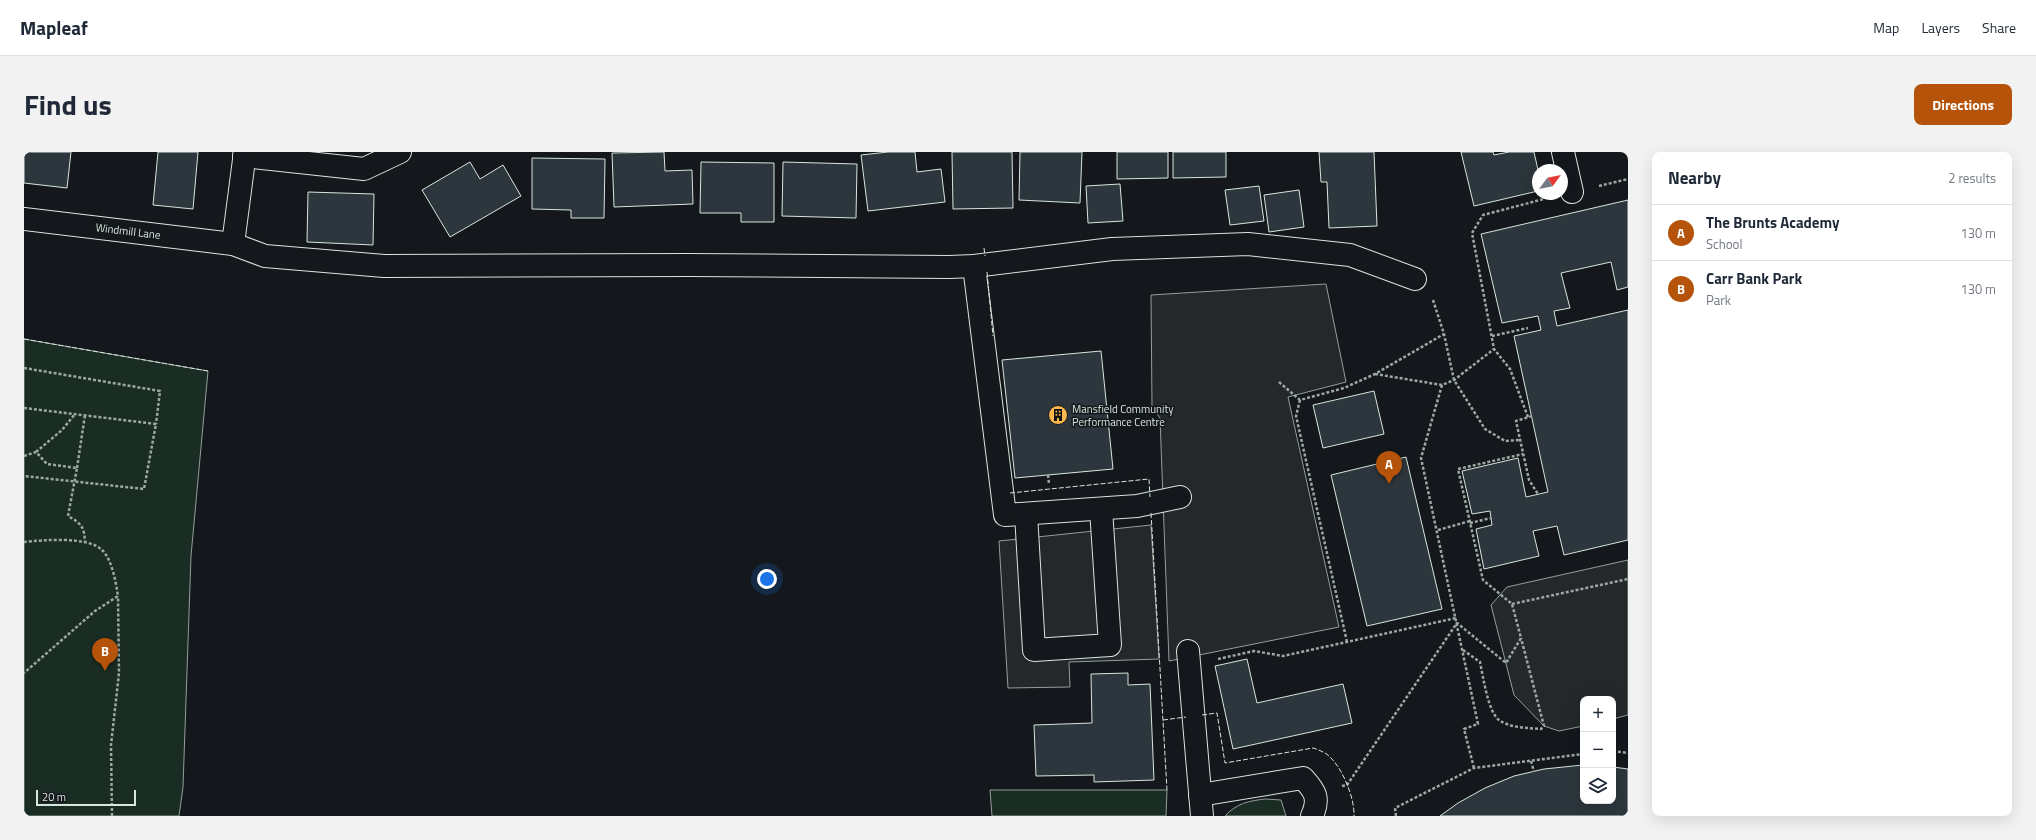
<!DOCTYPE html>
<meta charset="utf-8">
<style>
:root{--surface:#fff;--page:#f2f2f3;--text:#1f2937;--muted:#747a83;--line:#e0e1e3;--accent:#b45309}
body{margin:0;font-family:"Titillium Web",sans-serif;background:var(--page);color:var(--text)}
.controls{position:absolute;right:12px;bottom:12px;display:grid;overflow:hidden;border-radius:8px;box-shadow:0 4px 16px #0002}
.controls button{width:36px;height:36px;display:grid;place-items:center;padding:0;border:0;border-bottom:1px solid var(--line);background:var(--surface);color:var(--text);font:20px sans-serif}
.compass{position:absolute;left:1508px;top:12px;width:36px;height:36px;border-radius:50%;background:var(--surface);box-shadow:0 4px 16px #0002;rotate:57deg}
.scale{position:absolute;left:12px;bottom:10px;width:100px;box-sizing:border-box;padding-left:4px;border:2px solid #d8e6dc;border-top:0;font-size:11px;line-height:14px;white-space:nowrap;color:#d8e6dc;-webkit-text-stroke:3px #14181c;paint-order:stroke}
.you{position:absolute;left:743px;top:427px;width:14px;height:14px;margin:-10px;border:3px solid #fff;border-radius:50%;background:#1a73e8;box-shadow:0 0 0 6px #1a73e833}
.badge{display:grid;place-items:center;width:26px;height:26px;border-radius:50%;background:var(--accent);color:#fff;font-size:13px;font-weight:700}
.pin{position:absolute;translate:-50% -33px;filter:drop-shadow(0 1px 2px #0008)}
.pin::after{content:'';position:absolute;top:21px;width:14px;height:12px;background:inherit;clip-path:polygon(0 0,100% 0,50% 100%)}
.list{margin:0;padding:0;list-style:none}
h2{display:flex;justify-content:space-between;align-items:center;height:52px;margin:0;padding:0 16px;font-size:17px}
h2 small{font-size:13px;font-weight:400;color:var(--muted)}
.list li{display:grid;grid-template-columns:26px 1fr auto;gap:12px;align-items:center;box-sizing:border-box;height:56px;padding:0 16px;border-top:1px solid var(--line)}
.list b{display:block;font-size:15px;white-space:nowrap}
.list p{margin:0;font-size:13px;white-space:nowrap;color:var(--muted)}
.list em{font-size:13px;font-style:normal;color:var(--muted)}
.icon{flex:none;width:22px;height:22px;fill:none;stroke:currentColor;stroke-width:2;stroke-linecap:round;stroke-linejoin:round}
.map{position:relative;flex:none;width:1604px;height:664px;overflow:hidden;border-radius:8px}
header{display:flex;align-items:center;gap:24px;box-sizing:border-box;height:56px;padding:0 20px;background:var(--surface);border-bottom:1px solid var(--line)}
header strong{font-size:19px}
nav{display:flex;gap:22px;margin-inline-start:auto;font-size:14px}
.intro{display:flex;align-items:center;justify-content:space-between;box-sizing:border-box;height:96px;padding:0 24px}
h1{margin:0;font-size:28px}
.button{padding:10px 18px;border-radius:8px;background:var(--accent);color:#fff;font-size:14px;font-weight:700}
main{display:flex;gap:24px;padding:0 24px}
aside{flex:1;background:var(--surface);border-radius:8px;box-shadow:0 4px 16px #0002}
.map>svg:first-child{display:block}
.green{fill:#1a2d24;stroke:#939e99}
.parking{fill:#24282b;stroke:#939e99}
.building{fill:#2c363c;stroke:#d8e6dc}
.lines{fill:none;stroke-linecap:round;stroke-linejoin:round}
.minor-casing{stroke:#d8e6dc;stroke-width:24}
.path{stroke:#9da8a2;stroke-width:2.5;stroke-dasharray:3 2;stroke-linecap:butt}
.minor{stroke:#14181c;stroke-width:22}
.fence{stroke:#d8e6dc;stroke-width:1;stroke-dasharray:5 2;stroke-linecap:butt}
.labels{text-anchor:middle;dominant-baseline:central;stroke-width:3;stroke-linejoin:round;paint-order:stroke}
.street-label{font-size:11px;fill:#d8e6dc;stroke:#14181c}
.poi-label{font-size:11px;fill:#d8e6dc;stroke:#14181c;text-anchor:start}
</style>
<header>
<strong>Mapleaf</strong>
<nav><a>Map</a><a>Layers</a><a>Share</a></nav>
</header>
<div class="intro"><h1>Find us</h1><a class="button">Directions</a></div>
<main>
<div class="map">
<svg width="1604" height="664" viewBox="0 0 1604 664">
<rect width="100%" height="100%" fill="#14181c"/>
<g class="green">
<path d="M0,187L184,219L167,404L159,635L155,664H0Z"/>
<path d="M966,638H1143L1142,664H968Z"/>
<path d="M1241,647L1257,648L1262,664H1201C1213,651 1225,649 1241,647Z"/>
</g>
<g class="parking">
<path d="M1302,132L1322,230L1264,245L1315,475L1145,509L1136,266L1128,255L1127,143Z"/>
<path d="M1127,373L1135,507L1045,510L1046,535L984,536L975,389Z"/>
<path d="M1604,408V563L1589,567V547H1559V574L1535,579L1520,574L1490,543L1467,453L1483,435Z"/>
</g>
<g class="building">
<path d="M0,0H47L43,36L0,31Z"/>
<path d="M134,0H174L169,57L129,53Z"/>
<path d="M640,0L641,19L668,18L669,52L590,55L588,1Z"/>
<path d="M864,0H891L893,20L917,17L921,50L844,59L837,3Z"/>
<path d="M928,0H988L989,56L929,57Z"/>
<path d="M996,0H1058L1056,51L995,48Z"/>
<path d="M1093,0H1144V26L1093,27Z"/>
<path d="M1149,0H1202V25L1149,26Z"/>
<path d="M1295,0H1350L1353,74L1305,76L1303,30H1297Z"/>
<path d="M1437,0H1469L1470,3L1485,0H1510L1514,18V39L1450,54Z"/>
<path d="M508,6L581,7L580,66H547V58L508,57Z"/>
<path d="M446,10L456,27L479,13L497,44L426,85L398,38Z"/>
<path d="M677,10L750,11V70H717V61H676Z"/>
<path d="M759,10L833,12L832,66L758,64Z"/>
<path d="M1096,32L1099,69L1064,71L1062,34Z"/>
<path d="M1235,34L1240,69L1206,73L1201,38Z"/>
<path d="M1275,38L1280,75L1245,80L1240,43Z"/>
<path d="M284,40L350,42L349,93L283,90Z"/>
<path d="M1604,48V135L1593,138L1587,110L1537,121L1546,156L1530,159L1533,174L1604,158V388L1540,403L1533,374L1509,379L1515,404L1460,417L1452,377L1468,373L1466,359L1448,362L1438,319L1494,306L1502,345L1524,340L1490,184L1517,178L1514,164L1478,171L1457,82Z"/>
<path d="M1077,199L1089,317L991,326L978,208Z"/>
<path d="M1350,239L1360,282L1299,296L1289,253Z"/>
<path d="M1382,305L1418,457L1343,474L1307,323Z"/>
<path d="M1223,507L1233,551L1319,532L1328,571L1209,597L1191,514Z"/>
<path d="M1104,521V533L1126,532L1130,628L1070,630V623L1012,624L1010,573L1068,571L1067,522Z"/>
<path d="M1559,613V649H1589V615L1604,617V664H1416L1434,651L1461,636L1490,624L1520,617Z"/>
</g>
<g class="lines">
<defs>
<g id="minor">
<path d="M1539,0L1548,40"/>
<path d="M220,4L340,17L376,0"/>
<path d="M0,67L209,92L241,104L360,114L665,113L925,115L950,114L1088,97L1224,92L1326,103L1391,127"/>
<path d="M209,92L221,0"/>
<path d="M950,114L981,363L1113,354L1156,345"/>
<path d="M1002,362L1010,498L1086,493L1077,357"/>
<path d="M1164,499L1178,664"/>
<path d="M1176,643L1279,626C1291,639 1296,646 1288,664"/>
</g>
</defs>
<use href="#minor" class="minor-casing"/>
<g class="path">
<path d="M1575,34L1604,27"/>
<path d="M1409,148L1420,182L1430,228L1461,277L1481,289L1496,288"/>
<path d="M1468,184L1504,176"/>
<path d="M0,216L136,239L132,272"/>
<path d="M1351,222L1418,233L1430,228L1470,197"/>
<path d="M1255,230L1276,248L1320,236L1351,222L1420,182"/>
<path d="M1418,233L1397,306L1454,572L1440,577L1450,616"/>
<path d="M1276,248L1272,264L1323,490"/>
<path d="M0,256L132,272L120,337L0,324"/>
<path d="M1508,264L1492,269L1505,328L1514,342"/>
<path d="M1504,265L1486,217L1470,197L1448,81L1459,63L1520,47"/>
<path d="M12,300L38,278L51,262"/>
<path d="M0,304L12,300L23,312L53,316L44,364C58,372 60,375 61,390"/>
<path d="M53,316L61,263"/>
<path d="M1024,323L1025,332"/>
<path d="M1446,371L1467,366"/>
<path d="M1414,378L1446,369"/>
<path d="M0,390C19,388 64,384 78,398C88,407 92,431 94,444L71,459L0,521"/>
<path d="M1488,452L1604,427"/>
<path d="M1439,498L1456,510C1459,524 1464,560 1475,568C1486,576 1504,576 1517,577L1520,574L1497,486"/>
<path d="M1194,507L1230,499L1259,504L1432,466"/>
<path d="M1589,599L1604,601"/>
<path d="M1507,609L1510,620"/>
<path d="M1318,634L1323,633L1433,471L1482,511L1497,486L1488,452L1459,428L1434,317L1499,302"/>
<path d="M88,664L87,593L95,521L94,444"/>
<path d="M1372,664L1371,656L1450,616L1559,602"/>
</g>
<use href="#minor" class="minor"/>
<g class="fence">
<path d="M960,96L961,104"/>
<path d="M963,120L969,184"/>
<path d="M0,187L184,219"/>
<path d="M986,341L1125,327L1126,345"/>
<path d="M1127,361L1143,638"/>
<path d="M1178,563L1193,561L1201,611L1289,596C1293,597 1297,599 1301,601C1317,611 1331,646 1330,664"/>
<path d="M1139,568L1162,565"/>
</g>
</g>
<defs>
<symbol id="building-disc" viewBox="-11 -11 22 22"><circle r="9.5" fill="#ffb74d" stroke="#14181c"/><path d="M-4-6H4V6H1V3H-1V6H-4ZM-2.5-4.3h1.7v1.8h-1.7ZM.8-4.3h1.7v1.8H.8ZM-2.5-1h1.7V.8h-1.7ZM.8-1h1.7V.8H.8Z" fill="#111"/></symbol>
</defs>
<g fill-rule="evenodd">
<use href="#building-disc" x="1023" y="252" width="22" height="22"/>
</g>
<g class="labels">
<g class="street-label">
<text transform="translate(104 79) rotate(7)">Windmill Lane</text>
</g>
<g class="poi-label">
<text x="1048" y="257">Mansfield Community<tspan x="1048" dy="13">Performance Centre</tspan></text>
</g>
</g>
</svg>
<div class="controls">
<button>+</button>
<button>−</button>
<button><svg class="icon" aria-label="layers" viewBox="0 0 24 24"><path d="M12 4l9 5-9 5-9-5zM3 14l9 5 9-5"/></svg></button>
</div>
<svg class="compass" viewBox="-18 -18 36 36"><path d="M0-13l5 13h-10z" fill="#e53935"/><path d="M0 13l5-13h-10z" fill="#747a83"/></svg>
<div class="scale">20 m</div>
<div class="you"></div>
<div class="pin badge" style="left:1365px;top:332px">A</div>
<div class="pin badge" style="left:81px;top:519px">B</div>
</div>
<aside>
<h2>Nearby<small>2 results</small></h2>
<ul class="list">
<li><span class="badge">A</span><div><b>The Brunts Academy</b><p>School</p></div><em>130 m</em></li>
<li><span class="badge">B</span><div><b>Carr Bank Park</b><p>Park</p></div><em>130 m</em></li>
</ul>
</aside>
</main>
